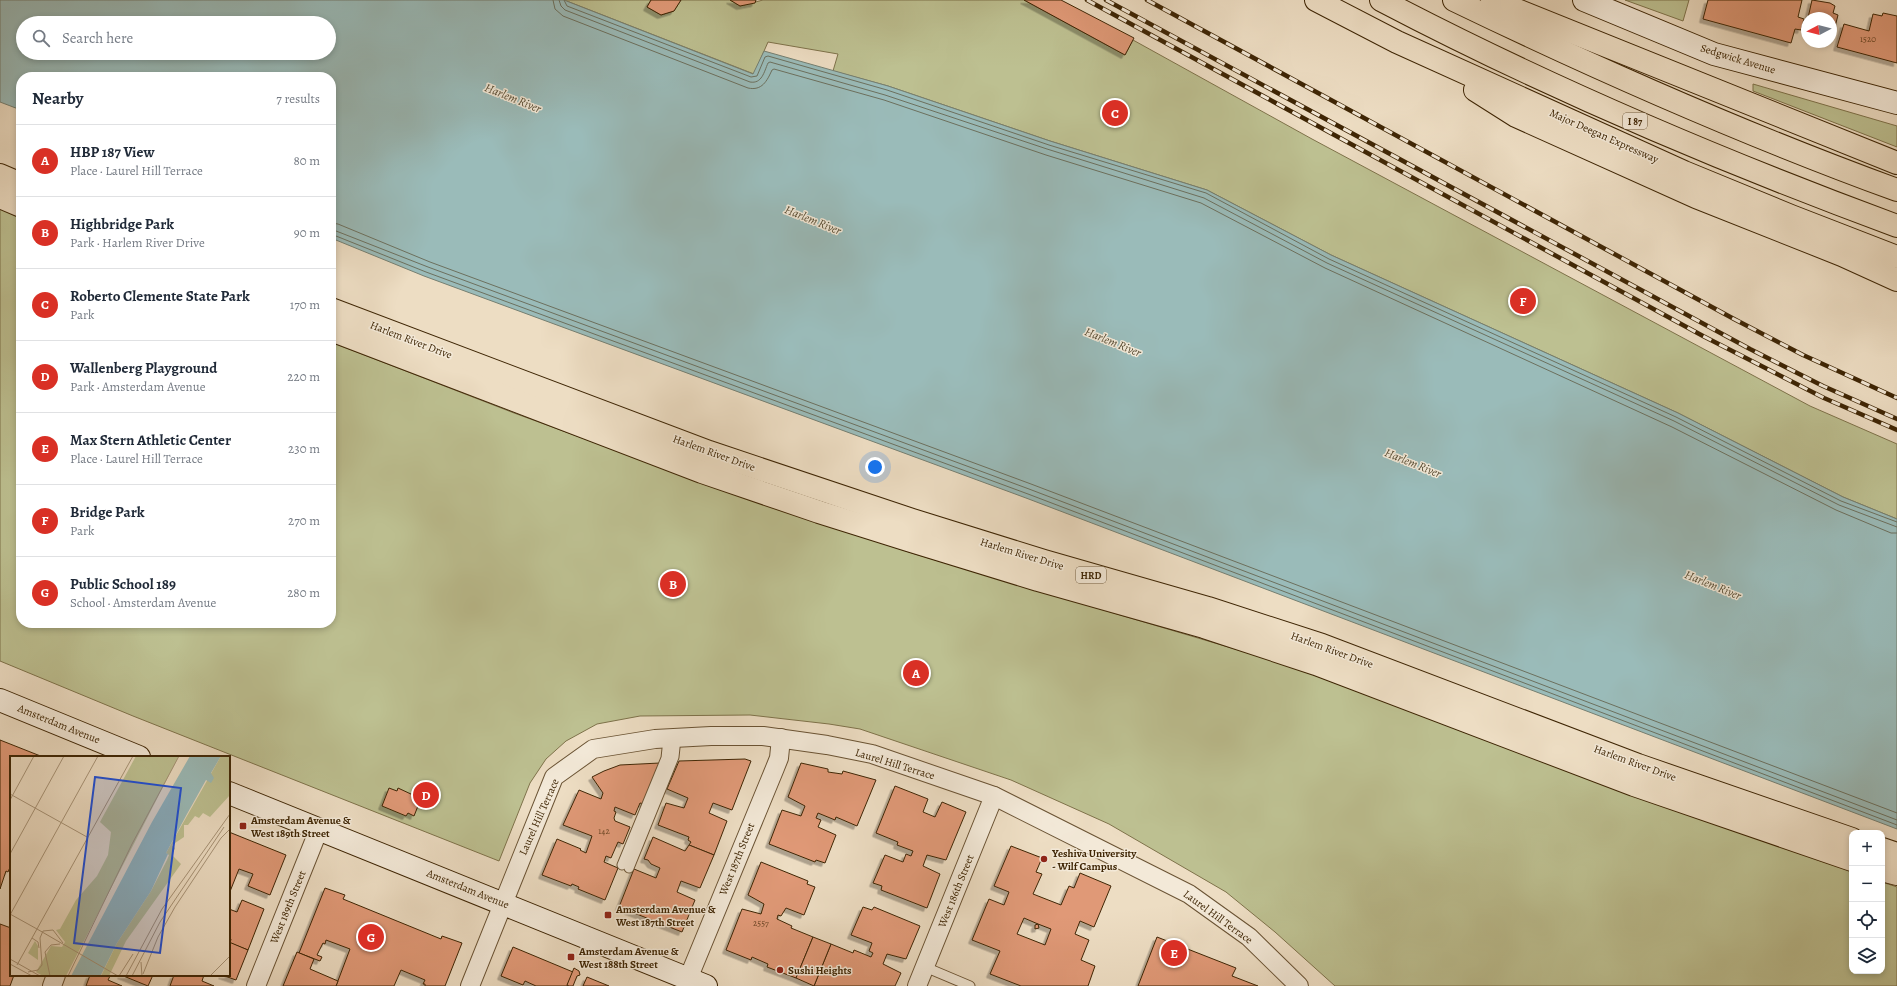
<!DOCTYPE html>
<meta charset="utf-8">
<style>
:root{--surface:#fff;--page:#f6f6f7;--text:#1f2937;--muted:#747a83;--line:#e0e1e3;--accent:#d93025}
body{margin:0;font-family:Alegreya,serif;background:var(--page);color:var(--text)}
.controls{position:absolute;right:12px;bottom:12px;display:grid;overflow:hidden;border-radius:8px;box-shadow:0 2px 6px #0003}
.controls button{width:36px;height:36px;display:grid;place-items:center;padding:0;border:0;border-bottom:1px solid var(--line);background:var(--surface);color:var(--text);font:20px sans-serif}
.compass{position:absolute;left:1801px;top:12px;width:36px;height:36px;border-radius:50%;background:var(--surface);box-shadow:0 2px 6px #0003;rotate:263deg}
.you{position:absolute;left:875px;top:467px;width:14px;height:14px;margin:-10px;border:3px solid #fff;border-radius:50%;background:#1a73e8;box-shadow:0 0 0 6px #1a73e833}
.badge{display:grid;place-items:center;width:26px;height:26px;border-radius:50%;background:var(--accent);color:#fff;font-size:13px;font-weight:700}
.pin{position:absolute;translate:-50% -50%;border:2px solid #fff;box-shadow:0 1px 4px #0006}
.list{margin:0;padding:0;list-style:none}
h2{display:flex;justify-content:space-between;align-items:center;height:52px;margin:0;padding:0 16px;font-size:17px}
h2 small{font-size:13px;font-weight:400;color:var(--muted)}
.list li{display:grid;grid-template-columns:26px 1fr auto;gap:12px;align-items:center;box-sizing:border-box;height:72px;padding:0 16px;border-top:1px solid var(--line)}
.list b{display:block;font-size:15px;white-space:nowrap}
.list p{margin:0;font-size:13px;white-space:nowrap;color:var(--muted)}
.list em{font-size:13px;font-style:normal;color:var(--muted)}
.icon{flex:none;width:22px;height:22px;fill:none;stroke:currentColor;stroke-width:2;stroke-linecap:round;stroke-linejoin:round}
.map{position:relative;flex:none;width:1897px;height:986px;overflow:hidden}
.search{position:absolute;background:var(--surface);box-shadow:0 2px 6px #0003;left:16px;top:16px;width:320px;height:44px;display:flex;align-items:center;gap:10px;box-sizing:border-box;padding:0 14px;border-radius:22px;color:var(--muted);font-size:15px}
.panel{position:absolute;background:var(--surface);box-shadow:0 2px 6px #0003;left:16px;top:72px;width:320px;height:556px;border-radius:16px}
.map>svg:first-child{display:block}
.green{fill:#bdc091;stroke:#7e724a}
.water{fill:#9abbb9;stroke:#757f71;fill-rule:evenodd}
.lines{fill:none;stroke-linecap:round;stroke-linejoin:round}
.shore{stroke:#6c705e;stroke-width:1}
.building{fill:#e09977;stroke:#3e2504;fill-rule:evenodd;filter:url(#shadow)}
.service-casing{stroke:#6a5334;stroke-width:11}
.minor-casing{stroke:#6a5334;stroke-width:20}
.secondary-casing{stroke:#3e2504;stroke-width:24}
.motorway-casing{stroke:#3e2504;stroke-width:24}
.service{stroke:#f3e9d8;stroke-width:9}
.minor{stroke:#f3e9d8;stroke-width:18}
.secondary{stroke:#f3e9d8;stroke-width:22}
.motorway{stroke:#edddc3;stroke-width:22}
.rail-casing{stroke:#3e2504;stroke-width:4.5}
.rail{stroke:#f3e9d8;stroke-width:3;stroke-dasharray:9;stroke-linecap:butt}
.poi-dot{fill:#8f2418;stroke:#f3e9d8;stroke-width:1.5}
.labels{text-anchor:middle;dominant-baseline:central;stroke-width:3;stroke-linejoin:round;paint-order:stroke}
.number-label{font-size:9px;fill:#664221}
.shield{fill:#f3e9d8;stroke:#746044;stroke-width:1}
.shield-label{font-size:10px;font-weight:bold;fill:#3e2504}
.street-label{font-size:11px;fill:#3e2504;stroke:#f3e9d8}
.poi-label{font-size:11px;font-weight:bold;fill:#3e2504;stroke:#f3e9d8;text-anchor:start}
.water-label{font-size:12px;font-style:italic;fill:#554a31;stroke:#f3e9d8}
.inset-road{fill:none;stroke:#a79377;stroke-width:1}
.view{fill:#1d4ed8;fill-opacity:0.15;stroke:#1d4ed8;stroke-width:2}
.inset-edge{fill:none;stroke:#3e2504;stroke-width:2}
</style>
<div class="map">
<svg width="1897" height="986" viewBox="0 0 1897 986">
<defs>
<filter id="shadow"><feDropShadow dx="-3.5" dy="3.5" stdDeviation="0" flood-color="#0004"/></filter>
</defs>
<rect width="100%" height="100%" fill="#edddc3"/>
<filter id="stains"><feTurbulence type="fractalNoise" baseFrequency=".005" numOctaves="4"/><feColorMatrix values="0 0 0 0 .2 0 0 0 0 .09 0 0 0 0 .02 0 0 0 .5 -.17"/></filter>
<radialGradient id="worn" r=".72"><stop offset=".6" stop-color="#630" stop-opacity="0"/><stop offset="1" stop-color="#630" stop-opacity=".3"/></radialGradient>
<g class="green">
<path d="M564,0H651L647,7L661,15L674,11L681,0H730L740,6L763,0H1024L1125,55L1133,40L1312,139L1810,406L1897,444V519L1843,497L1678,413L1331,255L1207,190L1050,141L888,86L833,71L838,54L768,42L754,74Z"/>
<path d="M1625,0H1689L1683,21Z"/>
<path d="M1753,84L1897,126V147L1753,91Z"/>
<path d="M0,209L21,217V623H331V342L514,413L771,507L915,554L1282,663L1611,787L1852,871V971H1882V882L1897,887V986H1335L1275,932L1226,892L1109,824L1011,780L860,729L829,724L750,715L640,716L597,724L566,741L546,759L530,783L499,861L133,716L0,661Z"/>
</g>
<path class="water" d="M0,0H564L753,74L764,51L888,86L1050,141L1207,190L1331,255L1678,413L1843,497L1897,519V829L1026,498L424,276L331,238V77H21V110L0,102ZM23,23H329V53H23Z"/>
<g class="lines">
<g class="shore">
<path d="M553,0L555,9L563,16L748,88C762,91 767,81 772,70L774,69L884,100L1046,155L1201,203L1325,268L1672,427L1836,510L1891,533H1897"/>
<path d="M559,0L561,6L565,10L750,82C762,84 764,72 768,63L770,62L885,95L1047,149L1204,198L1327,263L1674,421L1839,505L1897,527"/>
<path d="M564,0L567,6L751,77L757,76L765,57L768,56L887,90L1049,145L1206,193L1329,259L1676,417L1841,501L1897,522"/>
<path d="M331,223L338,224L430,262L1031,484L1897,813"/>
<path d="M331,229L428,267L1029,489L1897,820"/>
<path d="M331,234L426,272L1028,494L1897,825"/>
</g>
</g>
<g class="building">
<path d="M651,0H681L674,11L661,15L647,7Z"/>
<path d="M730,0H756L755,3L740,6Z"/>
<path d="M1024,0H1061L1134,38L1125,55Z"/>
<path d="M1708,0H1802L1798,17L1804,19L1801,30L1795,29L1791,43L1703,19Z"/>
<path d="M1812,0L1830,3L1835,6L1833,13L1838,15L1835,27L1831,25V18H1808Z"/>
<path d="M1883,13L1897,16V63L1837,47L1844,24L1869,31L1873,14L1882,16Z"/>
<path d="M0,740L43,757H11V865L8,872L6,871L0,889Z"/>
<path d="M745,759L751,761L732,810L713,803L709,813L727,821L714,855L689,845L691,842L688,840L689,837L658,825L666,803L684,808L688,798L667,789L679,761Z"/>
<path d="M660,763L644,804L640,803L635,815L615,807L614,811L616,812L614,818L615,821L630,827L623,844L618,842L611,858L606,856L604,862L618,868L605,900L578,889L579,887L572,884L571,886L542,875L557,839L581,849L580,850L586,853L592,836L563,825L579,790L601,799L603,793L592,777L604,771L620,765Z"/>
<path d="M801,763L828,769V772L842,774L843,771L876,780L857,826L836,817L835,820L818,813L816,818L821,820L818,827L836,835L825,863L816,860L815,862L769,844L782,810L801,816L805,806L788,797Z"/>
<path d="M895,786L928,799L923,812L935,817L942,802L966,812L946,860L927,855L923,866L940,874L927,908L881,890L882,886L873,883L885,855L903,862L906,854L911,856L913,851L897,845L898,842L876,833Z"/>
<path d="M389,788L397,791L398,788L413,795L412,798L420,801L414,816L408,813L406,816L382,806Z"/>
<path d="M229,832L286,855L270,895L248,886L253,874L239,869L229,894Z"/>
<path d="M653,837L685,851L689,845L714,855L700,888L681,881L677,892L695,900L682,932L619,907L634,869L656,878L660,868L651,864L648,860L644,859Z"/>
<path d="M1011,846L1042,858L1036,872L1042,874L1033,894L1061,905L1069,886L1074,888L1080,873L1111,886L1094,927L1080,921L1075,934L1089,940L1081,960L1095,966L1088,986H1021L990,974L1000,951L972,940L989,899L1004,905L1009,892L994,886ZM1024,918L1038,924L1035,925V929L1039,928L1038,924L1051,929L1045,945L1017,934Z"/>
<path d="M761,862L808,881L807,884L815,887L804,915L786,908L781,916L778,915L777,919L792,926L791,928L813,937L796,978L767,967L768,964L752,957L751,960L726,950L742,909L761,914L764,904L748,895Z"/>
<path d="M325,888L345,895L343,899L441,939L442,936L462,943L445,986H425V984H423L425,980L401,970L394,986H336L350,949L326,940L325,944L323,943L317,955L322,957L320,961L299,953Z"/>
<path d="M242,900L264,909L248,950L230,943L231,939L229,938V909L237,912Z"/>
<path d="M863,907L872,910L874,907L920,926L906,959L887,954L883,964L901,973L895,986H814L831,944L853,953L854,950L871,957L873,953L869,951L872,943L851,935Z"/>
<path d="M0,924L11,928V975H14L10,986H0Z"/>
<path d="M813,937L831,944L814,986L796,978Z"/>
<path d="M1157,937L1236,968L1232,976L1258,986H1138Z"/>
<path d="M229,942L248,950L236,980L222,975H229Z"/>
<path d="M513,947L573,972L567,986H536L525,981L523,985L501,976Z"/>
<path d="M297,952L314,959L310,969L338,981L336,986H283Z"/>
<path d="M574,968L579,971L580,975L577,976L573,986H569L567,985Z"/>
<path d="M90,975H108L110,976L108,980L122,986H86Z"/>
<path d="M121,975H153L148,986Z"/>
<path d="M174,975H204L202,981L214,986H170Z"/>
<path d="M587,977L609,986H583Z"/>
</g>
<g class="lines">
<defs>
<g id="service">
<path d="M622,865L666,758L668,739"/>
<path d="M629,868L674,757L676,738"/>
<path d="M925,967L970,986"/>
</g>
<g id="minor">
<path d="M688,979L775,768L779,758L781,738"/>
<path d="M52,986L56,975"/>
<path d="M256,986L319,829"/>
<path d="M470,986L554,777L593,749L655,739L711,736H763L827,745L872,754L994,796L1189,894L1249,937L1299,986"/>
<path d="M917,986L994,796"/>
</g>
<g id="secondary">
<path d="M1584,0L1714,54L1897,103"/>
<path d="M0,700L139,757"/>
<path d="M229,793L706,986"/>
</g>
<g id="motorway">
<path d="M1316,0L1397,42L1684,172L1791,216L1897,257"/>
<path d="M1381,0C1547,87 1721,161 1897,226"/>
<path d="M1454,0C1599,70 1746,135 1897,190"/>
<path d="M1492,0L1897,163"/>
<path d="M1475,90L1516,116L1696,197L1842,255L1897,280"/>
<path d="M0,175L21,184"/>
<path d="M0,197L21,206"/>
<path d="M331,309L709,452L912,520L1044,561L1208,608L1322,645L1638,765L1852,839"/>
<path d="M331,330L702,472L819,512L908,540L1038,580L1204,627L1316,664L1634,785L1852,860"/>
<path d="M1882,849L1897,854"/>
<path d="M1882,870L1897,874"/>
</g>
</defs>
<use href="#service" class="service-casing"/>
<use href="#minor" class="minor-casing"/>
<use href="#secondary" class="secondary-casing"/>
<use href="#motorway" class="motorway-casing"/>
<use href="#service" class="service"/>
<use href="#minor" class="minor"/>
<use href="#secondary" class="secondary"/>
<use href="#motorway" class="motorway"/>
<defs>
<g id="rail">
<path d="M1087,0L1703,336L1824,398L1897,430"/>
<path d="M1106,0L1750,349L1823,386L1897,419"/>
<path d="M1147,0L1734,319L1803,355L1897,398"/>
</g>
</defs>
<use href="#rail" class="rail-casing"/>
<use href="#rail" class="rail"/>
</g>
<g class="poi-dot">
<rect x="239" y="822" width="8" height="8" rx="2"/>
<circle cx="1044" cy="859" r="4"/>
<rect x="604" y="911" width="8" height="8" rx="2"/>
<rect x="567" y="953" width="8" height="8" rx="2"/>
<circle cx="780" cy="970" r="4"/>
</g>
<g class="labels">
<g class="number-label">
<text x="1868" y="39">1520</text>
<text x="604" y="831">142</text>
<text x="761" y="923">2557</text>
</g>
<g class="shield">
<rect x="1623" y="113" width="24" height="16" rx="3"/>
<rect x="1076" y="567" width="30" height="16" rx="3"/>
</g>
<g class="shield-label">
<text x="1635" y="121">I 87</text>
<text x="1091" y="575">HRD</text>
</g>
<g class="street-label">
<text transform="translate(1738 59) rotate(17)">Sedgwick Avenue</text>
<text transform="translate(1604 136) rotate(24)">Major Deegan Expressway</text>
<text transform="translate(411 340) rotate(21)">Harlem River Drive</text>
<text transform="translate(714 453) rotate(20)">Harlem River Drive</text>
<text transform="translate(1022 554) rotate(17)">Harlem River Drive</text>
<text transform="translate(1332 650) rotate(20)">Harlem River Drive</text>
<text transform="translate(59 724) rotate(22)">Amsterdam Avenue</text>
<text transform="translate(1635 763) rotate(20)">Harlem River Drive</text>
<text transform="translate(895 764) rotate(17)">Laurel Hill Terrace</text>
<text transform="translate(539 817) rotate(-66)">Laurel Hill Terrace</text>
<text transform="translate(737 859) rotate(-68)">West 187th Street</text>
<text transform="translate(468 889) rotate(22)">Amsterdam Avenue</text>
<text transform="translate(956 891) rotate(-68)">West 186th Street</text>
<text transform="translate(288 907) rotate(-68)">West 189th Street</text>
<text transform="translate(1218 917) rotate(36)">Laurel Hill Terrace</text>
</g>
<g class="poi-label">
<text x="251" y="820">Amsterdam Avenue &amp;<tspan x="251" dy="13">West 189th Street</tspan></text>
<text x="1052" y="853">Yeshiva University<tspan x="1052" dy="13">- Wilf Campus</tspan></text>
<text x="616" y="909">Amsterdam Avenue &amp;<tspan x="616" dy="13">West 187th Street</tspan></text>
<text x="579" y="951">Amsterdam Avenue &amp;<tspan x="579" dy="13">West 188th Street</tspan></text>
<text x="788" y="970">Sushi Heights</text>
</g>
<g class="water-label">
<text transform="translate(513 98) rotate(22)">Harlem River</text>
<text transform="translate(813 220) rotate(22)">Harlem River</text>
<text transform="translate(1113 342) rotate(22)">Harlem River</text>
<text transform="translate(1413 463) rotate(22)">Harlem River</text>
<text transform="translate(1713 585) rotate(22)">Harlem River</text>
</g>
</g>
<g transform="translate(10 756)">
<rect width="220" height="220" fill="#edddc3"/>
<path d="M126,0H169L56,220H33L26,216L41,190L52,191L55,186L46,174L50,173L66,144L87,120L98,99L101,76L90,66ZM211,0H220V39L200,61L193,57L189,62L185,60L178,69H174V81L162,89L165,92L162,99L171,108L116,185L99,220H91L107,187L141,135L157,104L159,99L156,97ZM25,185L28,190V204L18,197Z" fill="#bdc091"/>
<path d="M180,0H211L201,17L204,22L201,27L196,24L177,58L156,97L158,98L141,135L107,187L91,219L61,220L142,66Z" fill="#9abbb9"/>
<path class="inset-road" d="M0,38L77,81M0,44L24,0M0,98L54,0M0,158L27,173M0,159L88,0M27,173L108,220M22,182L28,186L29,192M0,203L30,220M131,206L132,220M0,208L22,220M7,209L123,0M18,216L28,214L32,209L30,182L33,175L43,174L53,187M133,218L148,181L165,151L211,82L220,73M40,220L35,196L41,189L50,188M58,220L122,88L169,0M109,220L123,198M116,220L152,153L220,58M122,220L150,166L214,71M200,220L220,200"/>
<path class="view" d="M85,21L171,32L150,197L64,187Z"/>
<rect width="220" height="220" class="inset-edge"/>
</g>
<rect width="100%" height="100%" filter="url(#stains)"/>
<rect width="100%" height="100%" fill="url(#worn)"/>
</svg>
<div class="controls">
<button>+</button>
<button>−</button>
<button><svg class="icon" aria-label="locate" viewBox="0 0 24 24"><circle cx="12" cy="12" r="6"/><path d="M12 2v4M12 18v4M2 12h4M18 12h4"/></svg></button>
<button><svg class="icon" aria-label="layers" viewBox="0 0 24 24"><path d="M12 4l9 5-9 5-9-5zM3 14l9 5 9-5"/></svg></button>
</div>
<svg class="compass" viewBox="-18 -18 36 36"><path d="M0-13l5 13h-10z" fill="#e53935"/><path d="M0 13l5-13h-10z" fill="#747a83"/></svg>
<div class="you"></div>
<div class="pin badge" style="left:916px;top:673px">A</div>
<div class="pin badge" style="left:673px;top:584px">B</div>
<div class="pin badge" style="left:1115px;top:113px">C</div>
<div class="pin badge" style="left:426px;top:795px">D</div>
<div class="pin badge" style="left:1174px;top:953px">E</div>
<div class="pin badge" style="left:1523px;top:301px">F</div>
<div class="pin badge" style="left:371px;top:937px">G</div>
<div class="search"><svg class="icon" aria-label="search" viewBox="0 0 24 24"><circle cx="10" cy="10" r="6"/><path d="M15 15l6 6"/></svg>Search here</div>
<section class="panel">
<h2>Nearby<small>7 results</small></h2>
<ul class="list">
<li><span class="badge">A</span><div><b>HBP 187 View</b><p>Place · Laurel Hill Terrace</p></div><em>80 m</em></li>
<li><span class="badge">B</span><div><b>Highbridge Park</b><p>Park · Harlem River Drive</p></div><em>90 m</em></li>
<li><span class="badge">C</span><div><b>Roberto Clemente State Park</b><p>Park</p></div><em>170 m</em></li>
<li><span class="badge">D</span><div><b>Wallenberg Playground</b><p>Park · Amsterdam Avenue</p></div><em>220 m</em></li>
<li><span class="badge">E</span><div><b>Max Stern Athletic Center</b><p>Place · Laurel Hill Terrace</p></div><em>230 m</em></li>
<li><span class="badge">F</span><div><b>Bridge Park</b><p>Park</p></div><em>270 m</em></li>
<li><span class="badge">G</span><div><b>Public School 189</b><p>School · Amsterdam Avenue</p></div><em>280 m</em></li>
</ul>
</section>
</div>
